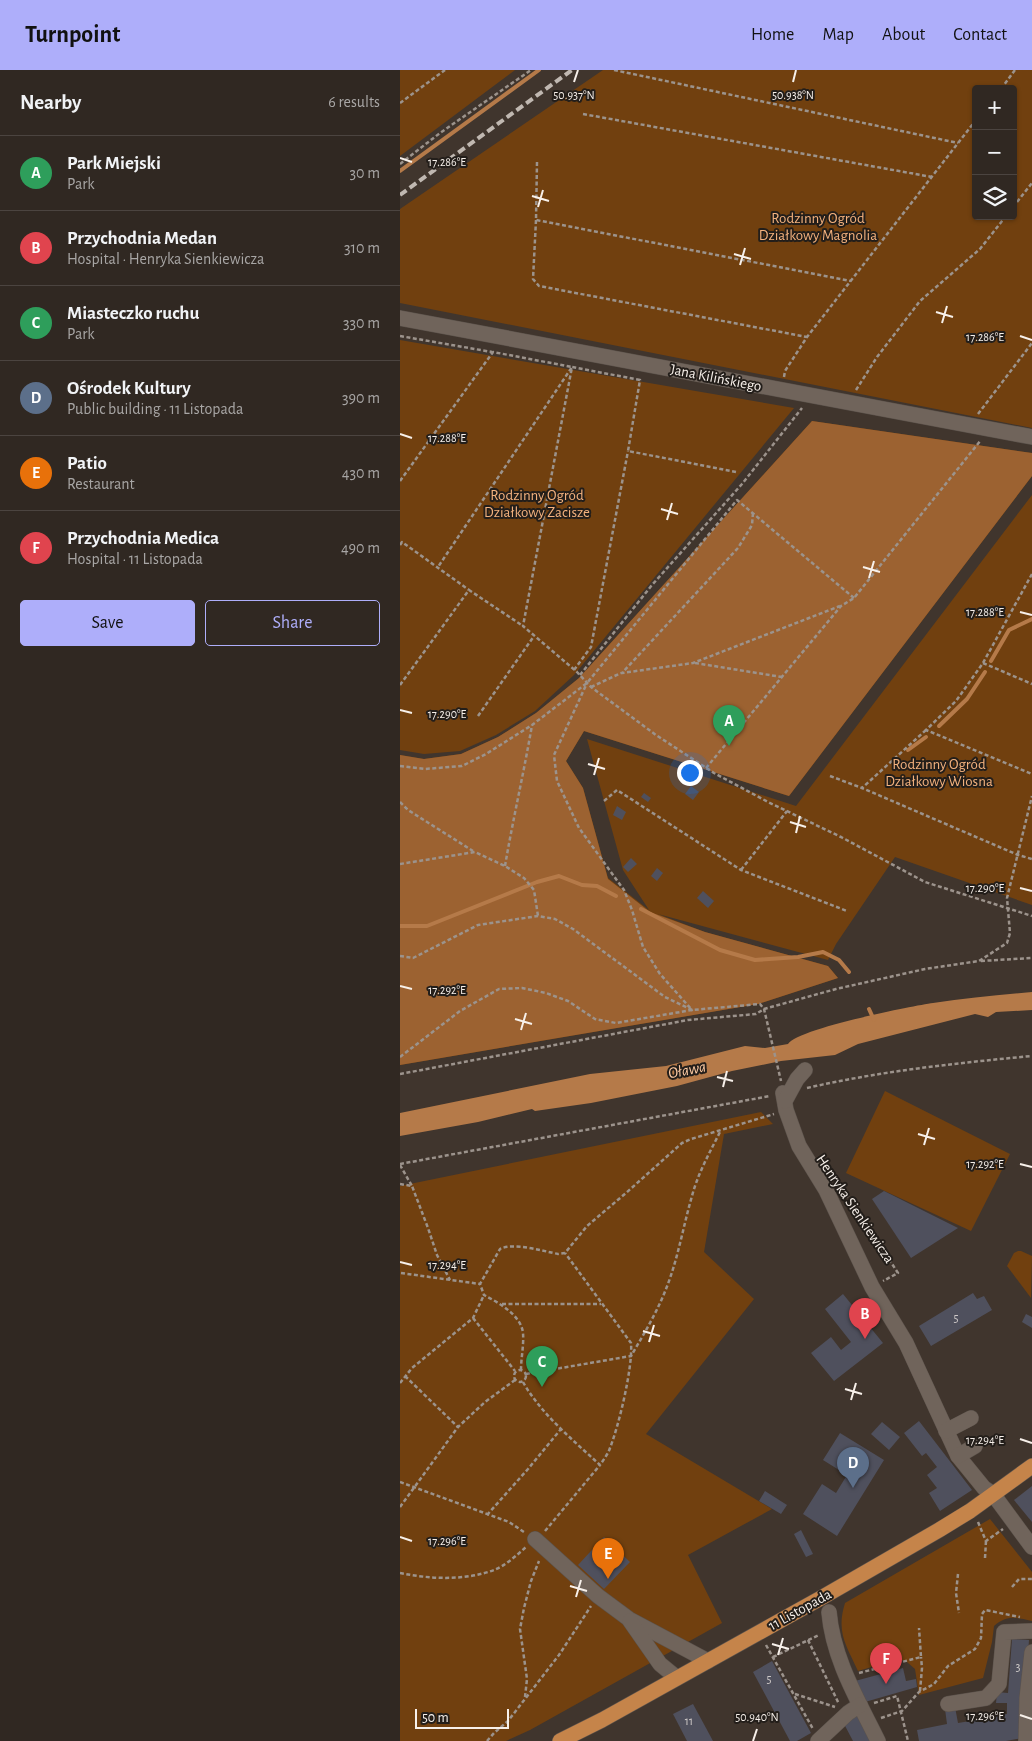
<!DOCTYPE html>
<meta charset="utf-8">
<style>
:root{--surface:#302822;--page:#38302a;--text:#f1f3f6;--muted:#a8a6a5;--line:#4b4440;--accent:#aeaefa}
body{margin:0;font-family:"Alegreya Sans",sans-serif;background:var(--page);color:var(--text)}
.controls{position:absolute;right:15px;top:15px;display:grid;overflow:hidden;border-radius:5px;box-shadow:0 1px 4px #0004}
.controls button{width:45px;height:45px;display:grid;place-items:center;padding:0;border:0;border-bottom:1px solid var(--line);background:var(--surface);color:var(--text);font:25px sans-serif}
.scale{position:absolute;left:15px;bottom:12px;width:94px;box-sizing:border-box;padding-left:5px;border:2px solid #f7f0ea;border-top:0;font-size:14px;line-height:18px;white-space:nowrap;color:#f7f0ea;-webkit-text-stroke:4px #231e1a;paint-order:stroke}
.you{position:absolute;left:289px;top:702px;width:18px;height:18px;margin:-12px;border:4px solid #fff;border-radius:50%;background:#1a73e8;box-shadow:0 0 0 8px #1a73e833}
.badge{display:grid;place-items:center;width:32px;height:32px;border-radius:50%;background:var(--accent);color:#fff;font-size:16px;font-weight:700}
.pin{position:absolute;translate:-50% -41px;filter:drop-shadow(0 1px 2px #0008)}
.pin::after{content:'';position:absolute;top:26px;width:18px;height:15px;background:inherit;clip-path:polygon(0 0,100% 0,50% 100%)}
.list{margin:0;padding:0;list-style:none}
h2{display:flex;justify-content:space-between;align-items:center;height:65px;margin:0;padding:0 20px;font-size:21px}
h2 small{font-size:16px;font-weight:400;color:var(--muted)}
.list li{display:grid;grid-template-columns:32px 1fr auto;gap:15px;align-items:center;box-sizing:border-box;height:75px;padding:0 20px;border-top:1px solid var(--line)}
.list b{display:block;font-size:19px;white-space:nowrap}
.list p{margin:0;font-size:16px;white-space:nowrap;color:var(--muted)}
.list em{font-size:16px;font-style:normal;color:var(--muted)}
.actions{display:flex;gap:10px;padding:15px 20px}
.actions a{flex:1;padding:11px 0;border:1px solid var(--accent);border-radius:5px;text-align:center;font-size:18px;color:var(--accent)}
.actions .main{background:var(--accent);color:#111}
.icon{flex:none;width:28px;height:28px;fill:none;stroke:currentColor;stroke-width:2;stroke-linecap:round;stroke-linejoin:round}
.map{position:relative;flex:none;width:632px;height:1671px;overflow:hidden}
header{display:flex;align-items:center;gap:30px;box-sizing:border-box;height:70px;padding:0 25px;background:var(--accent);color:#111}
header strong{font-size:24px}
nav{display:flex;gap:28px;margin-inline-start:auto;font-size:18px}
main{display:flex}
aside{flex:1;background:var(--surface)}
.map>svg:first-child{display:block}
.green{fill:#71400f;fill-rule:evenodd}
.forest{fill:#9c6231}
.water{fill:#b57a49}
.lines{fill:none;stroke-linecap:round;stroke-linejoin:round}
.stream{stroke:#b57a49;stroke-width:4}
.building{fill:#4f505d}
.minor-casing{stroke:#5c534c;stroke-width:16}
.major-casing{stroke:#5c534c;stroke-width:16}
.path{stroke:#9c938c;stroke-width:2.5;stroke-dasharray:4 2.5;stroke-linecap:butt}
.minor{stroke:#70645b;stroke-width:15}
.major{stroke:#c5844a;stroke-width:15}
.rail{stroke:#c0b8b1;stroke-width:4;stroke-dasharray:8 4;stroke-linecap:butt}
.ticks{fill:none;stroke:#f7f0ea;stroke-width:2}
.labels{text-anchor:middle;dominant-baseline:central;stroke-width:4;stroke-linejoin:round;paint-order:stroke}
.number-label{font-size:12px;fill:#cdc8c7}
.park-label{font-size:15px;fill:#f4b27e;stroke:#231e1a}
.street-label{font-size:15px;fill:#f7f0ea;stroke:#231e1a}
.water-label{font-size:16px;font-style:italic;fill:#fecba4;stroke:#231e1a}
.ticks-label{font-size:12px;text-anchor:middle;fill:#f7f0ea;stroke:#231e1a;stroke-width:4;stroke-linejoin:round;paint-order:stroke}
</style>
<header>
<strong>Turnpoint</strong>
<nav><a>Home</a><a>Map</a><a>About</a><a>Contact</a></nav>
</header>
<main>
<aside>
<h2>Nearby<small>6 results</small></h2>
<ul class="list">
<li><span class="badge" style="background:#2e9e5b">A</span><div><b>Park Miejski</b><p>Park</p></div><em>30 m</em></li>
<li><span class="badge" style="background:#e0444e">B</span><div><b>Przychodnia Medan</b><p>Hospital · Henryka Sienkiewicza</p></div><em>310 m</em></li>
<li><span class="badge" style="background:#2e9e5b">C</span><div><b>Miasteczko ruchu</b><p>Park</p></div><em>330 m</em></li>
<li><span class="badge" style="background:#5c6f8a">D</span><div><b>Ośrodek Kultury</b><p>Public building · 11 Listopada</p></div><em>390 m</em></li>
<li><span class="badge" style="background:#e8710a">E</span><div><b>Patio</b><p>Restaurant</p></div><em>430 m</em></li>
<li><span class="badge" style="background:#e0444e">F</span><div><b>Przychodnia Medica</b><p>Hospital · 11 Listopada</p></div><em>490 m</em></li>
</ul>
<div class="actions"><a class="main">Save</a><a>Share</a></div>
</aside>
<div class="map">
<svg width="632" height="1671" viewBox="0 0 632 1671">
<rect width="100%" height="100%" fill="#40352d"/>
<g class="green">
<path d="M0,0H115L0,86Z"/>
<path d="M203,0H632V358L0,233V139ZM576,19H613V146H576Z"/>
<path d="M0,270L394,338L174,605L135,641L96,665L60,681L24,684L0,680Z"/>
<path d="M412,351L632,383V406L389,726L184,661L166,691L183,718L208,808L249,840L223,800L187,669L396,736L632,425V835L495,787L436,874L428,890L258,844L305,862L428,896L438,908L358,934L0,995V685L24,689L61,684L98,667L136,643L179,608Z"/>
<path d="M485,1021L610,1084L571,1161L446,1103Z"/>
<path d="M361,1042L373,1054L324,1064L304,1182L354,1229L246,1364L372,1439L288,1485L322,1553L130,1660L106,1671H0V1116Z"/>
<path d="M618,1181H621L632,1186L631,1228L607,1196L614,1183Z"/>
<path d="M590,1449L632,1502V1551C616,1547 607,1545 594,1556L592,1572L583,1608L519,1625L515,1599L507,1592L498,1589L458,1601C446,1575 436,1562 445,1533Z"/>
</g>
<path class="forest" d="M412,351L632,383V406L389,726L184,661L166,691L183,718L208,809L250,842L305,862L428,896L438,908L358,934L0,995V685L24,689L61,684L98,667L136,643L179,608Z"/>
<path class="water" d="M632,922V940L596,942L588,947L575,944L458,974L435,985L381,991L332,1001L277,1016L191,1033L135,1041L132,1039L78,1052L0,1066V1043L190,1004L266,996L345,976L365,978L388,974C397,959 511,936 533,933C566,928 599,925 632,922Z"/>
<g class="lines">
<g class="stream">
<path d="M0,101L139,0"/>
<path d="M591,591L609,560L632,549"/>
<path d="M539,656L567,629L585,602"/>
<path d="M508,680L526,667"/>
<path d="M241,839L320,880L355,890L398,887L423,882L439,890L449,902"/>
<path d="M0,856H27L137,812L159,806L182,815L197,816L216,826"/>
<path d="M469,939L474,950"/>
</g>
</g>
<g class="building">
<path d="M291,716L299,722L293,730L285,724Z"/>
<path d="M244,723L251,728L248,732L241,727Z"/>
<path d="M217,736L226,742L222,750L213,745Z"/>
<path d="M231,788L237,794L228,802L223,797Z"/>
<path d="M257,798L263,803L257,811L251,806Z"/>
<path d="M303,821L314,831L308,838L297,828Z"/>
<path d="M484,1121L558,1158L511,1188L472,1129Z"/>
<path d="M573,1223L577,1229L584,1226L592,1240L531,1276L519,1256Z"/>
<path d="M443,1224L483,1273L434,1311L411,1283L431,1267L441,1280L451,1272L425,1239Z"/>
<path d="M626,1244L632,1247V1258L622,1252Z"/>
<path d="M519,1351L572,1420L540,1441L529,1423L537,1418L527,1405L537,1397L526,1383L522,1386L504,1363Z"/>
<path d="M482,1352L500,1367L489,1380L471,1364Z"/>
<path d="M440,1363L484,1390L437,1466L403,1444L422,1414L436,1423L447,1405L423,1390Z"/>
<path d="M632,1416V1452L614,1430Z"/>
<path d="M365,1421L387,1435L381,1444L359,1431Z"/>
<path d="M401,1460L413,1484L406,1487L394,1464Z"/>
<path d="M204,1467L230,1492L204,1519L178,1495Z"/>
<path d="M612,1569L629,1570L622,1668L606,1671H519L517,1660L547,1654L545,1639L555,1637L558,1653L570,1651L568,1645L574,1644L575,1650L607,1644V1633H596L597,1622L608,1623Z"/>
<path d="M372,1591L411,1663L397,1671H390L353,1602Z"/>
<path d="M503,1598L506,1611L516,1609L517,1617L465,1632L455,1611Z"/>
<path d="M293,1634L306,1658L313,1671H287L273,1644Z"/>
<path d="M457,1644L471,1671H453L443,1652Z"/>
</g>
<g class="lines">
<defs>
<g id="minor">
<path d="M0,248L632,367"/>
<path d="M383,1023L386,1040L399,1076L426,1120L472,1217L506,1273L558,1386L584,1418L593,1424L632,1477"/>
<path d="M385,1031L397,1009L405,1000"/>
<path d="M546,1361L571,1348"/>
<path d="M558,1386L575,1376"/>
<path d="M135,1469L198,1526L229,1549L308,1591"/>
<path d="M429,1542C433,1589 458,1630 478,1671"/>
<path d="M230,1551L260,1594L277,1608"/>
<path d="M548,1634L586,1628L599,1614L604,1562L632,1561"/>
<path d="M418,1671L448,1643L460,1635"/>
<path d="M626,1671L627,1628L632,1582"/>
</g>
<path id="major" d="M160,1671L202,1650L421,1528L539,1460L570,1441L632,1396"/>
</defs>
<use href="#minor" class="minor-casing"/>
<use href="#major" class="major-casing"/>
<g class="path">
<path d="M214,0L558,73"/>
<path d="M601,19L615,0"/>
<path d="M0,33L45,0"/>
<path d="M183,44L532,107"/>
<path d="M137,92L136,150L451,211"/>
<path d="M0,94L40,63L131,0"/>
<path d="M613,137L632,113"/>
<path d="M136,150L133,209L139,216L407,267"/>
<path d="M0,266L92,282"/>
<path d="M384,307L385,301L407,267L576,50"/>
<path d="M456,320L477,287L520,231L580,179L606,146"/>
<path d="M578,344L632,273"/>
<path d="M336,402L228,381L240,310L172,297L123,556L177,602L191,617L256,665L314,703L368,732L441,767L525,812L632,846"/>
<path d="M0,411L93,282L172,297L38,497"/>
<path d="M353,443L352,455L338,478L222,603L293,593L440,536"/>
<path d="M0,475L2,472L69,520"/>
<path d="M632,504L583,593L556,631L526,660L632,704"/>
<path d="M295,593L382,607"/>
<path d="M583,593L632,614"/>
<path d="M174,600L191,577L228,381"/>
<path d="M180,605L252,515L342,414L402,338"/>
<path d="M0,615L69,520L123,556"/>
<path d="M191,617L221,603"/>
<path d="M78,646L134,566"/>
<path d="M526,660L462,718L618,785L632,789"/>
<path d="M0,696L25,699L62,696L86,684L132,655L187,613L337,430L454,528"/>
<path d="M306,698L441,536L454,528L581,370"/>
<path d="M430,706L462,718"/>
<path d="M204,731L217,720L341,800L447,841"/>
<path d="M0,732L8,740L73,781"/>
<path d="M0,794L75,782L105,796L124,808L134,820L138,846"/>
<path d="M105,796C113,749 124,702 132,655"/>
<path d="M341,800L387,741"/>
<path d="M0,886L13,888L78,855L138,846L155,849L173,859L265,927L292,940L260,904L243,877L232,840L224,820L179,758L157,711L154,685L187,613"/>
<path d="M581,891L632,888"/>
<path d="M0,987L60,941L99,919L122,918L146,923L168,931L195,949L216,953L292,940L360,934L364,939L381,1011"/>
<path d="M0,1004L288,950L356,944L364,939L436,919L525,899L579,891L607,873L610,863L607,828L632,726"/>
<path d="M407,1018C481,1001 557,993 632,986"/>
<path d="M0,1094L370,1026"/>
<path d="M0,1095L12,1116"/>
<path d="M439,1113L498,1203L483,1211"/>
<path d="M0,1114L12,1116L28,1158L37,1185L50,1210"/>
<path d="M1,1203L80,1214"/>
<path d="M102,1234H201"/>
<path d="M73,1248L115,1301"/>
<circle cx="120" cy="1306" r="6"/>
<path d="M121,1300C121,1288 124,1275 123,1263C121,1245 99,1233 84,1225L80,1214L100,1179C113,1172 143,1181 158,1184L165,1183L187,1156L226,1123L282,1073L291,1069L374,1044"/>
<path d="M126,1304L231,1286C244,1264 257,1242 266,1219C278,1189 283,1157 292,1126C298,1103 310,1082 321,1060"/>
<path d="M5,1306L58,1357"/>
<path d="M123,1312C141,1344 173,1370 200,1395C204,1389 208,1384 210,1378C219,1355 233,1297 231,1273L165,1183"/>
<path d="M0,1313L12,1298L73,1248L84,1225"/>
<path d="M0,1412L109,1452L124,1462"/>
<path d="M0,1437L58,1357L85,1332L115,1310"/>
<path d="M87,1445L128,1399L161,1359"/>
<path d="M578,1452L586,1471L603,1459"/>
<path d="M145,1461L200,1395"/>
<path d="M585,1488L586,1471"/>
<path d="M0,1503C30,1509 64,1511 94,1500C105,1496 117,1485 126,1477"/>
<path d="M558,1504L556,1523L559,1543"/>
<path d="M612,1517L619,1509H632"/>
<path d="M408,1570L439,1634"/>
<path d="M366,1575L413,1659"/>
<path d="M373,1587L419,1565"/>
<path d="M459,1603L521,1587L519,1558"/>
<path d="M520,1621L522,1598L521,1587"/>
<path d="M395,1624L435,1637"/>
<path d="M125,1627L127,1609L120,1559L124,1538L131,1511L139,1491"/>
<path d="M474,1633L497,1626L508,1671"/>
<path d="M481,1648L502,1641L519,1622L534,1614L548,1596L575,1579L581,1568L582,1544L585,1540L620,1547"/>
<path d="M87,1671L94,1663L108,1651L159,1585L191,1536"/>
</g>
<use href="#minor" class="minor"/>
<use href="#major" class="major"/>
<path class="rail" d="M0,125L172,0"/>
</g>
<path class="ticks" d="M174,12L178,0M393,12L396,0M0,88L12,92M132,126L149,131M138,137L143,120M334,184L351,189M340,195L345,178M536,242L553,247M542,253L547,236M620,266L632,270M0,364L12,368M261,439L278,444M267,450L272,433M463,497L480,502M469,508L474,491M620,542L632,545M0,640L12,643M188,694L205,699M194,705L199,688M390,752L406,757M396,763L400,746M620,818L632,821M0,916L12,919M115,949L132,954M121,960L126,943M317,1007L333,1011M323,1017L327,1001M518,1064L535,1069M524,1075L529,1058M620,1094L632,1097M0,1192L12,1195M243,1261L260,1266M249,1272L254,1255M445,1319L462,1324M451,1330L456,1313M620,1369L632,1373M0,1467L12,1471M170,1516L187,1521M176,1527L181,1510M372,1574L389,1579M378,1585L383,1568M620,1645L632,1649M353,1671L357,1659"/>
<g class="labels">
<g class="number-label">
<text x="556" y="1248">5</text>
<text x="618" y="1597">3</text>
<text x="369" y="1609">5</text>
<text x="289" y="1651">11</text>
</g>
<g class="park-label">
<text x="418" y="148">Rodzinny Ogród<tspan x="418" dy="17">Działkowy Magnolia</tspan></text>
<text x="137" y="425">Rodzinny Ogród<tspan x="137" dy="17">Działkowy Zacisze</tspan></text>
<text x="539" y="694">Rodzinny Ogród<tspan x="539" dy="17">Działkowy Wiosna</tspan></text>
</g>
<g class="street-label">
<text transform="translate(316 308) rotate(11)">Jana Kilińskiego</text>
<text transform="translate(455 1139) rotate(56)">Henryka Sienkiewicza</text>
<text transform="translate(400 1540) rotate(-29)">11 Listopada</text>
</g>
<g class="water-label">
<text transform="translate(287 1000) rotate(-11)">Oława</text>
</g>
</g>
<g class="ticks-label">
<text x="174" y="29">50.937°N</text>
<text x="393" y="29">50.938°N</text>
<text x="47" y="96">17.286°E</text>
<text x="585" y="271">17.286°E</text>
<text x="47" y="372">17.288°E</text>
<text x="585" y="546">17.288°E</text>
<text x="47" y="648">17.290°E</text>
<text x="585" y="822">17.290°E</text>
<text x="47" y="924">17.292°E</text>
<text x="585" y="1098">17.292°E</text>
<text x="47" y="1199">17.294°E</text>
<text x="585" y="1374">17.294°E</text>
<text x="47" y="1475">17.296°E</text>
<text x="585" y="1650">17.296°E</text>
<text x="357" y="1651">50.940°N</text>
</g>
</svg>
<div class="controls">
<button>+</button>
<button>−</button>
<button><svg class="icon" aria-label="layers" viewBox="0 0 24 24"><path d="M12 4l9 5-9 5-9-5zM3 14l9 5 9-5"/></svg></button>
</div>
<div class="scale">50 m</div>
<div class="you"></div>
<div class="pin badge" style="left:329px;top:676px;background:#2e9e5b">A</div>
<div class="pin badge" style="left:465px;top:1269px;background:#e0444e">B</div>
<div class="pin badge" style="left:142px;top:1317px;background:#2e9e5b">C</div>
<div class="pin badge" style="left:453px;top:1418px;background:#5c6f8a">D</div>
<div class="pin badge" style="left:208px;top:1509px;background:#e8710a">E</div>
<div class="pin badge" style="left:486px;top:1614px;background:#e0444e">F</div>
</div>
</main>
